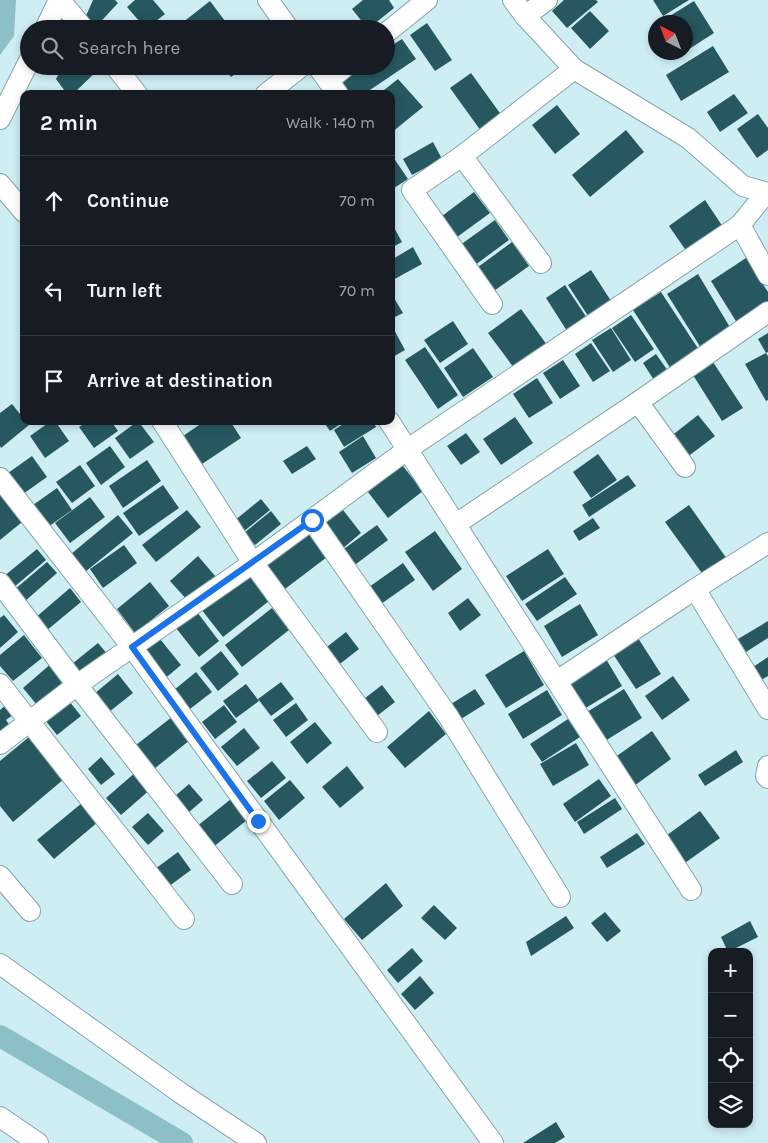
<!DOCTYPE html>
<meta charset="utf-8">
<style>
:root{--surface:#171b24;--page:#242831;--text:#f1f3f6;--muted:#9ea1a6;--line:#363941}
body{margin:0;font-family:Karla,sans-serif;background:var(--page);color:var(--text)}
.controls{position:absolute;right:15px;bottom:15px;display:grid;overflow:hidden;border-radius:10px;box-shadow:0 2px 8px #0003}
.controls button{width:45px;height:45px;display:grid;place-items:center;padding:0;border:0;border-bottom:1px solid var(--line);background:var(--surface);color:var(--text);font:25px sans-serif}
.compass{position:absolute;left:648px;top:15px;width:45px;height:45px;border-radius:50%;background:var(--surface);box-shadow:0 2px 8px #0003;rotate:318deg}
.stop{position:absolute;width:15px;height:15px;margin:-11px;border:4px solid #1a73e8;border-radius:50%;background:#fff}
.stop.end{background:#1a73e8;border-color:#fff;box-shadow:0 1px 5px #0008}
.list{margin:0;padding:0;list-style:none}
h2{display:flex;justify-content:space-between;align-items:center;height:65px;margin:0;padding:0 20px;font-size:21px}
h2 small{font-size:16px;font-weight:400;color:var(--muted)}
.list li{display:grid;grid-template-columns:32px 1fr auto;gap:15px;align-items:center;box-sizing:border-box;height:90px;padding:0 20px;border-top:1px solid var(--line)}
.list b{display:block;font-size:19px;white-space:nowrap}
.list em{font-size:16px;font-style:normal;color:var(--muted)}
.icon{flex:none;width:28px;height:28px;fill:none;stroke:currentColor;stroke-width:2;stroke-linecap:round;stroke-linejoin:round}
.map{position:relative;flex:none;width:768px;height:1143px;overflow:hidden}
.search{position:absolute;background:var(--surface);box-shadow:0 2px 8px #0003;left:20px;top:20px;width:375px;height:55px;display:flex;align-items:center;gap:12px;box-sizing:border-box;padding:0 18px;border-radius:28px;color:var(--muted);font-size:19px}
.panel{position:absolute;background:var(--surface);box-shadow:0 2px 8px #0003;left:20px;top:90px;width:375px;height:335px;border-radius:10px}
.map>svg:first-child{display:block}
.water{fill:#8dbfc7}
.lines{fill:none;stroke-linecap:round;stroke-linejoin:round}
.canal{stroke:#8dbfc7;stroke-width:22}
.building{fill:#27585f}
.minor-casing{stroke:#87a5aa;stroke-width:22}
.minor{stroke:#fff;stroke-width:20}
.route{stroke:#1a73e8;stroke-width:6}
</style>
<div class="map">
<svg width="768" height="1143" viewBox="0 0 768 1143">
<rect width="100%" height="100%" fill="#ceeef3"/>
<path class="water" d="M0,0H16L14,36L0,55Z"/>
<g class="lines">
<path class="canal" d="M0,1036L182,1143"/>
</g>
<g class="building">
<path d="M93,0H115L118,3L94,29L85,18Z"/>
<path d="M135,0H153L165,14L146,29L127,7Z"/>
<path d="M363,0H389L394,8L368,29L352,9Z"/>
<path d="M564,0H596L598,2L567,28L552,11Z"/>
<path d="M653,0H689L663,16Z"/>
<path d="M210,1L231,29H187L182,23Z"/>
<path d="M694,1L714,33L686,51V22H668L665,19Z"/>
<path d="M590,11L609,31L590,49L571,28Z"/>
<path d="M427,23L452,60L435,71L410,35Z"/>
<path d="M402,39L416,59L364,94H349L340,80L361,66H386V49Z"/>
<path d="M713,46L729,72L681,101L666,75Z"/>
<path d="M63,66H102L73,94H67L56,79Z"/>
<path d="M223,66H246L231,77Z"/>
<path d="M471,73L502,116L481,131L450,88Z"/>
<path d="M398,79L423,107L391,133V94H379Z"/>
<path d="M734,94L748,113L720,132L707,112Z"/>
<path d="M557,105L580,134L555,154L532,125Z"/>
<path d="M758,114L768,128V150L757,158L737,129Z"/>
<path d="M626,130L644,152L590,197L572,175Z"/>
<path d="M433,142L442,159L412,175L403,159Z"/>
<path d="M391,154L408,179L394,188L391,183Z"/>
<path d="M474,192L490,213L453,240L438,219Z"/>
<path d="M705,200L723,227L687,252L669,226Z"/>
<path d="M495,220L509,240L471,268L456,248Z"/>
<path d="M391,222L402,242L391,248Z"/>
<path d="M512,242L529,266L491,293L474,270Z"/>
<path d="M413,247L422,264L391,281V260Z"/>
<path d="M746,258L768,292V307L739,326L711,281Z"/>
<path d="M591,270L613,304L590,319L568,285Z"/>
<path d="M698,274L731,329L701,348L667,294Z"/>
<path d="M565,285L589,321L569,334L546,298Z"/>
<path d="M661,292L699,350L671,369L633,310Z"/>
<path d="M394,298L403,313L391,319V300Z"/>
<path d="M521,309L547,345L514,368L488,333Z"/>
<path d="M631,315L654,349L635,362L612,328Z"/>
<path d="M453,321L468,344L440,363L424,340Z"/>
<path d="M391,324L405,350L391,358Z"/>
<path d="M611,328L631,360L613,372L592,340Z"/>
<path d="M768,333V352L766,353L758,339Z"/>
<path d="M591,343L610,371L593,382L575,354Z"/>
<path d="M425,347L458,395L438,409L405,360Z"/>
<path d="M473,348L493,377L463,397L444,368Z"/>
<path d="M766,353L768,356V400L766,401L745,364Z"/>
<path d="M656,354L668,371L654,380L643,363Z"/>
<path d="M563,360L580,386L560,399L543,373Z"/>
<path d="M713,362L743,408L722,421L693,375Z"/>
<path d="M537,378L553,403L529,418L513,394Z"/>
<path d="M12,404L24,419V421H26L29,425L1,448L0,446V413Z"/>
<path d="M698,415L715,436L686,458L670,437Z"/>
<path d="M515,417L533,443L501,465L483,439Z"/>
<path d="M51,421H55L69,441L45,458L30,436Z"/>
<path d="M88,421H111L118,431L94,448L79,427Z"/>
<path d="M138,421L154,442L130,459L115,438Z"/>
<path d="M205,421H230L241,438L202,464L183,436Z"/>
<path d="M323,421H345L330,431Z"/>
<path d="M348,421H373L376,427L344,447L334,430Z"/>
<path d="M466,433L480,452L461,465L447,446Z"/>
<path d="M363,436L376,458L352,473L339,452Z"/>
<path d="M110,446L125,467L101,485L86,463Z"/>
<path d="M307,446L316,459L292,474L283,461Z"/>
<path d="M598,454L617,480L591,498L573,472Z"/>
<path d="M32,456L47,477L23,494L8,473Z"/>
<path d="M147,460L161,481L123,508L109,486Z"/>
<path d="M80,465L95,486L72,503L56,482Z"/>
<path d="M402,465L423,491L388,518L368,492Z"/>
<path d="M628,475L636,486L589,517L582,505Z"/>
<path d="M163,485L179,508L139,536L123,513Z"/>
<path d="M57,488L72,510L48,527L33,505Z"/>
<path d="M6,492L27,518L0,540V496Z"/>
<path d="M90,497L105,517L70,543L55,523Z"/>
<path d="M261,499L270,510L243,532L234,521Z"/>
<path d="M689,505L727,559L704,576L665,522Z"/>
<path d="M187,510L201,527L156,562L142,545Z"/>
<path d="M343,510L361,533L342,549L323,525Z"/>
<path d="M271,511L281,524L255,545L244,533Z"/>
<path d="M118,515L133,533L85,572L71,554Z"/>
<path d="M593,518L600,528L579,541L573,531Z"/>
<path d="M377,525L388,540L352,567L341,551Z"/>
<path d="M312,529L331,554L281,592L262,567Z"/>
<path d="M435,531L462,569L433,591L405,552Z"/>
<path d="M124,545L137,563L103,588L90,569Z"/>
<path d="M37,549L46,560L13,588L3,577Z"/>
<path d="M548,549L564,574L522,601L506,576Z"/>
<path d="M198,556L216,577L188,601L170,581Z"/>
<path d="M47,562L57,573L24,602L14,590Z"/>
<path d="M403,563L415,580L381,604L369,587Z"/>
<path d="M247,573L269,601L223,637L201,609Z"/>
<path d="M565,577L577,594L537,621L525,604Z"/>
<path d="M150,582L169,606L135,633L117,609Z"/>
<path d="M70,588L81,602L46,631L35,618Z"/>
<path d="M468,598L481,615L460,631L448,613Z"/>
<path d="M580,604L598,635L562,657L544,626Z"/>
<path d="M272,608L289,630L242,667L225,645Z"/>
<path d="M197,612L219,641L199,657L176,628Z"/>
<path d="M4,615L18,632L0,648V618Z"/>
<path d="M768,621V638L746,652L738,639Z"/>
<path d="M346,632L359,649L336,667L323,650Z"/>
<path d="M24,635L42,658L13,681L0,666V655Z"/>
<path d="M638,638L661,674L636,689L613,654Z"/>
<path d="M160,639L181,665L162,681L140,654Z"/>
<path d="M98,643L109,656L78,681L67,668Z"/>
<path d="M221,651L239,674L218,691L200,668Z"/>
<path d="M524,651L544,685L506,708L485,675Z"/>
<path d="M768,657V676L761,680L753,667Z"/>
<path d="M606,659L622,686L584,709L568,682Z"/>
<path d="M53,662L68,679L37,705L23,688Z"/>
<path d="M196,672L212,692L190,709L174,690Z"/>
<path d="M118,674L133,693L109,712L94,694Z"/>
<path d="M673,676L690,700L662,720L645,696Z"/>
<path d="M281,682L294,699L271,716L258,699Z"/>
<path d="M246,684L259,701L236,718L223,701Z"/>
<path d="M382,685L395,702L373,719L360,702Z"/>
<path d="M475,689L485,704L461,719L451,704Z"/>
<path d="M624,689L642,718L605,741L587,712Z"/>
<path d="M547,690L562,715L523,739L508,714Z"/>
<path d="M65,696L81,716L57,735L41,715Z"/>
<path d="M296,703L308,720L286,737L273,720Z"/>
<path d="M7,704L14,714L6,720L10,726L0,733V710Z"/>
<path d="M224,705L237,722L215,739L202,722Z"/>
<path d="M429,711L446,734L405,768L387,747Z"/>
<path d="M172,717L190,740L154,769L136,745Z"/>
<path d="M568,719L580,737L542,762L530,744Z"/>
<path d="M315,722L332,743L307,764L290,742Z"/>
<path d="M244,728L260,748L237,766L221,747Z"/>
<path d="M652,731L671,759L634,786L614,758Z"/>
<path d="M29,737L64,779L13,822L0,806V761Z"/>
<path d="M576,743L589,765L553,786L540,764Z"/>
<path d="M736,750L743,762L705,786L698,775Z"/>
<path d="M101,757L115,774L101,785L88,769Z"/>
<path d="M272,761L286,778L261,798L247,781Z"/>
<path d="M347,766L364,788L340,808L322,787Z"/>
<path d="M137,771L152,788L121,815L106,798Z"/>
<path d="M599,779L611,796L575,822L563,804Z"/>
<path d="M290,780L305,798L279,820L264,801Z"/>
<path d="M189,784L203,800L188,813L175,796Z"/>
<path d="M615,798L622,809L584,834L577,822Z"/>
<path d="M231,799L247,820L212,848L196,827Z"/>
<path d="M82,803L98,822L54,859L37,840Z"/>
<path d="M700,811L720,838L682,865L663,838Z"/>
<path d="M148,813L164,831L148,845L132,827Z"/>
<path d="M637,833L645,844L607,868L600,857Z"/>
<path d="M178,852L191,870L168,887L155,869Z"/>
<path d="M386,883L403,906L362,940L344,919Z"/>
<path d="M434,905L457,928L445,940L421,918Z"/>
<path d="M605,912L621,931L607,942L591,923Z"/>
<path d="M566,916L574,928L531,956L526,942Z"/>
<path d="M750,921L758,937L728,952L721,937Z"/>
<path d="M412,948L423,961L398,983L387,970Z"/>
<path d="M420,976L434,993L415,1010L401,994Z"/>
<path d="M556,1122L565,1137L555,1143H523Z"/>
</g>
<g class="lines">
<defs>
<g id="minor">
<path d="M60,0L84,29"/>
<path d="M268,0L289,29"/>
<path d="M513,0L525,16L574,69L688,138L743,186L768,193"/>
<path d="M525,16L547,0"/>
<path d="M45,29L59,0"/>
<path d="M386,33L427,0"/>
<path d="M115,66L137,94"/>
<path d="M317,66L338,94"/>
<path d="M328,81L346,66"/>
<path d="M266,94L302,66"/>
<path d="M0,119L29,61"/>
<path d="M462,156L541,263"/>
<path d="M0,184L24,212"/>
<path d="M740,225L768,275"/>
<path d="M492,304L412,190L462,156L574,69"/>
<path d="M638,402L685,467"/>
<path d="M162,421L253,563L377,732"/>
<path d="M389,421L691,890"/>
<path d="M0,478L132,647L493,1143"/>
<path d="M312,520L448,716L560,897"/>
<path d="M456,524L638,402L768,312"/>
<path d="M0,583L77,685L232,884"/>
<path d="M695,589L768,709"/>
<path d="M557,681L695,589L768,543"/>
<path d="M0,684L184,919"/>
<path d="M0,744L77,685L253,563L408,449L740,225L766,193"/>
<path d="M768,766L766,776L768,778"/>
<path d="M0,876L30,911"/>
<path d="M0,964L182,1094L256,1143"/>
<path d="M0,1117L38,1143"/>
</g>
</defs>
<use href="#minor" class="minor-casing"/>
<use href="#minor" class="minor"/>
</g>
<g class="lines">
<path class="route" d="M258,821L132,647L312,520"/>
</g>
</svg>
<div class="controls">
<button>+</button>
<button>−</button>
<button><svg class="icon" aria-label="locate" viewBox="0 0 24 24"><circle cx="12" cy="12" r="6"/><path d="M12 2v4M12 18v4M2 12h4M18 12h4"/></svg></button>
<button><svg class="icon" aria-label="layers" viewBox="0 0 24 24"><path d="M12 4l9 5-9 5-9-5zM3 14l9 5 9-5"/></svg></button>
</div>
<svg class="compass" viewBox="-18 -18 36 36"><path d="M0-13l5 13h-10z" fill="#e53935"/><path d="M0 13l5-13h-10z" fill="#9ea1a6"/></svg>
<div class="stop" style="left:312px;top:520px"></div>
<div class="stop end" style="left:258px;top:821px"></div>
<div class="search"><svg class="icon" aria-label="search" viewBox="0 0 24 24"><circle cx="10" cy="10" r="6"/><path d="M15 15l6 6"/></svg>Search here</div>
<section class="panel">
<h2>2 min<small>Walk · 140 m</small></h2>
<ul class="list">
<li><svg class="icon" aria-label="ahead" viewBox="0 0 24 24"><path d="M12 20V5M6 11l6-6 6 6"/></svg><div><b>Continue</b></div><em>70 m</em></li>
<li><svg class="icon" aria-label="left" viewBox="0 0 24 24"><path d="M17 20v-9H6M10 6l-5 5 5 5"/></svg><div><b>Turn left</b></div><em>70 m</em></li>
<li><svg class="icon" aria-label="arrive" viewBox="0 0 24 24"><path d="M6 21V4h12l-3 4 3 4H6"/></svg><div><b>Arrive at destination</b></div></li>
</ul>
</section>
</div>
